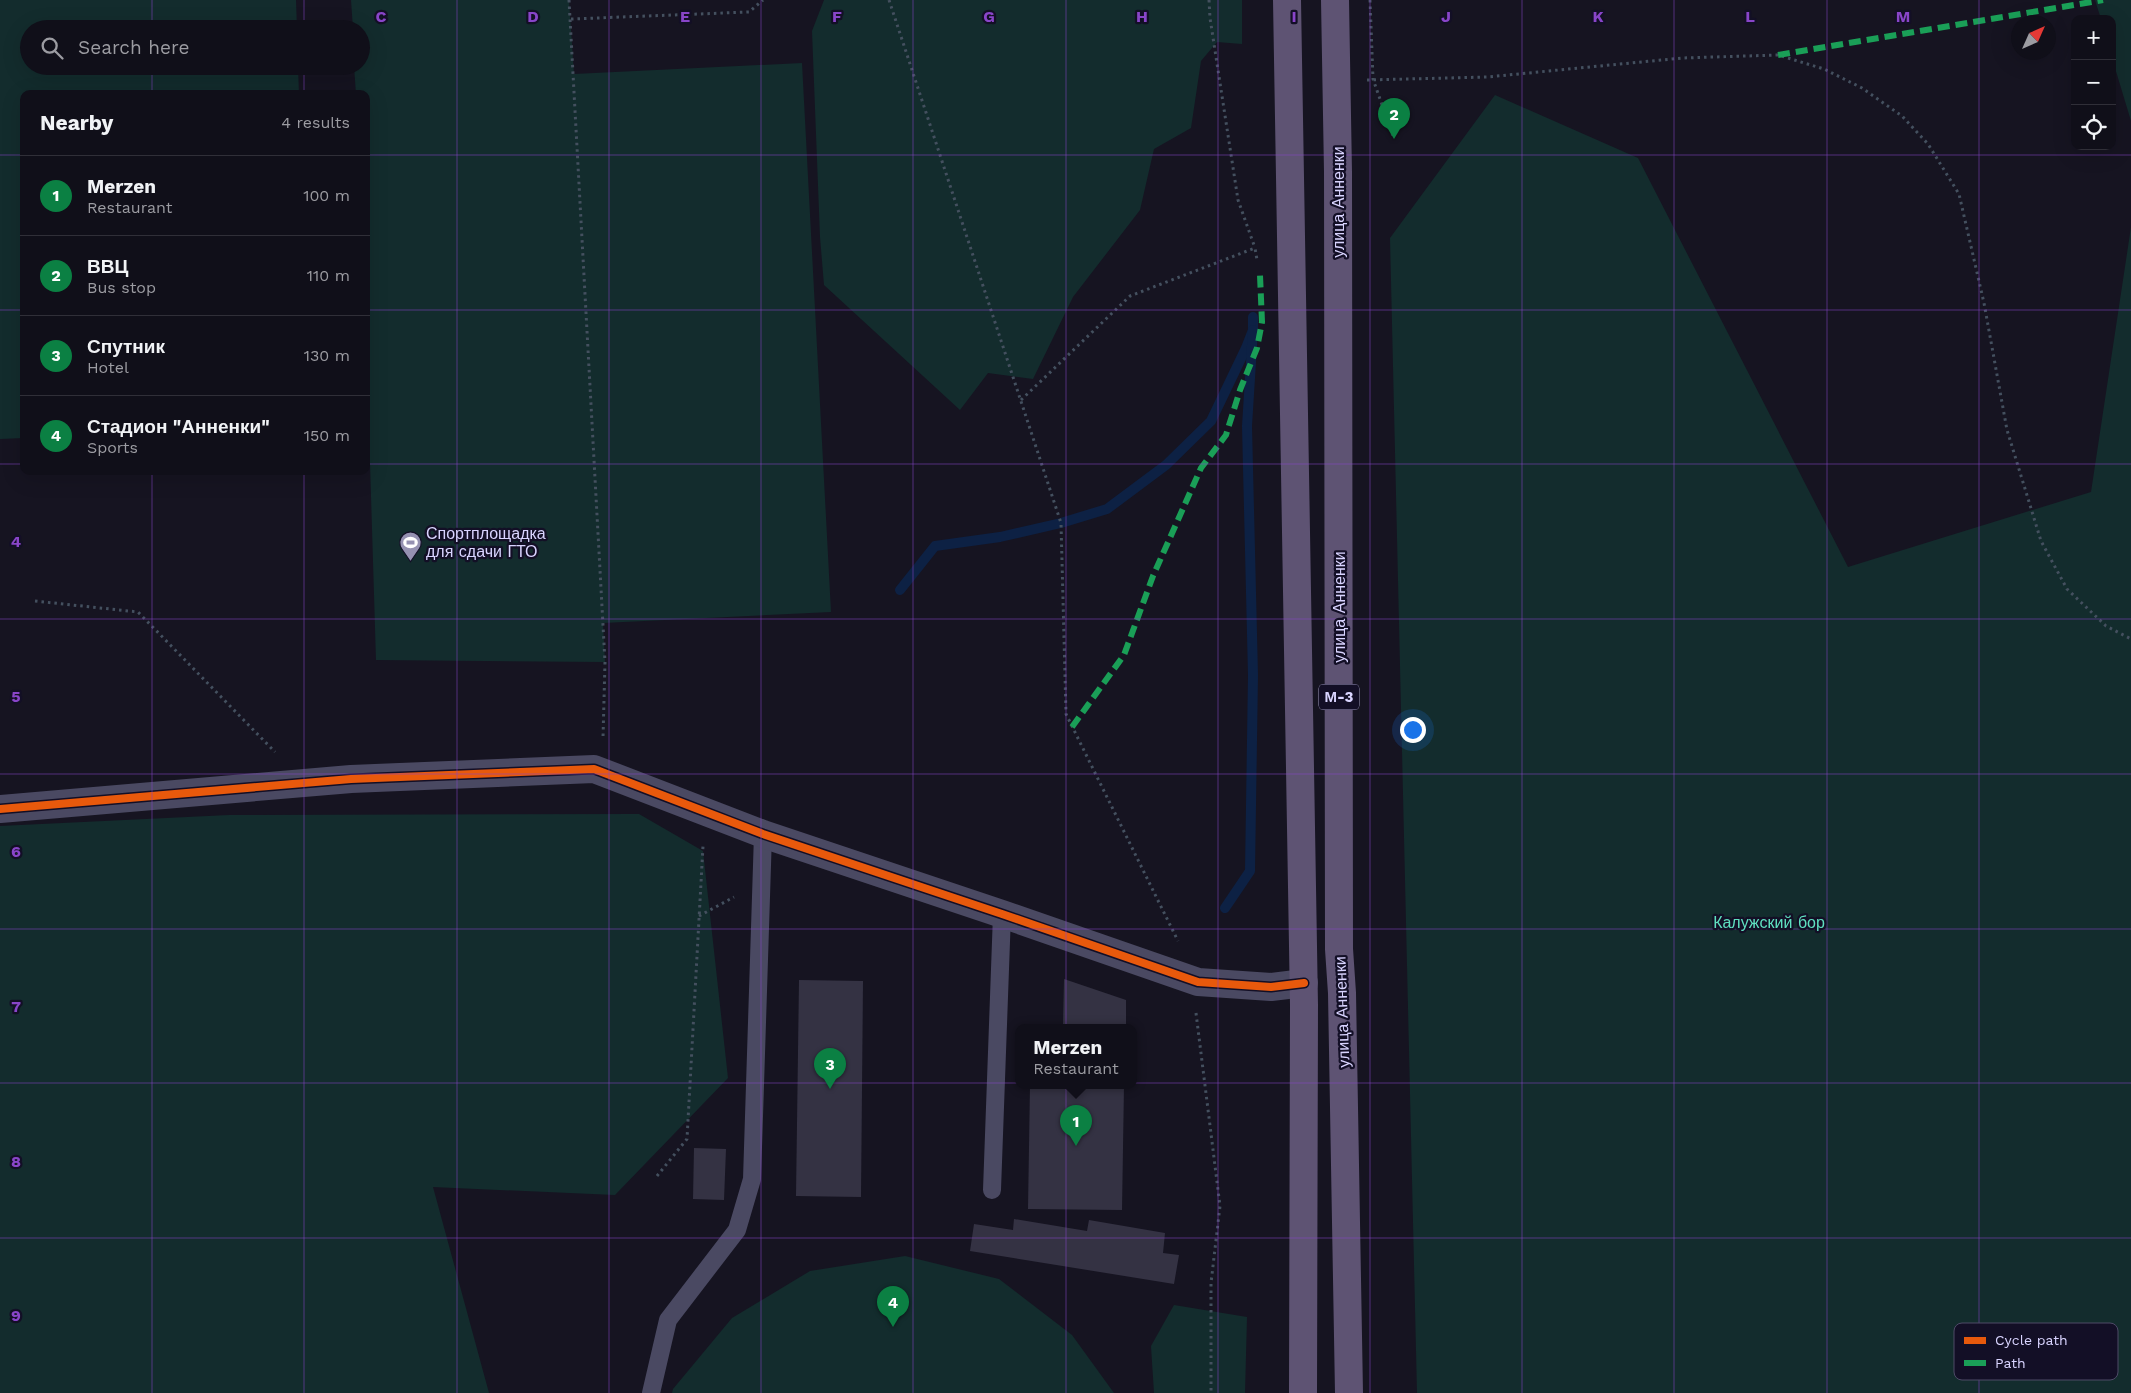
<!DOCTYPE html>
<meta charset="utf-8">
<style>
:root{--surface:#100f19;--page:#191822;--text:#f1f3f6;--muted:#9c9ca2;--line:#302f38;--accent:#0b8043}
body{margin:0;font-family:"Work Sans",sans-serif;background:var(--page);color:var(--text)}
.controls{position:absolute;right:15px;top:15px;display:grid;overflow:hidden;border-radius:10px;box-shadow:0 5px 20px #0002}
.controls button{width:45px;height:45px;display:grid;place-items:center;padding:0;border:0;border-bottom:1px solid var(--line);background:var(--surface);color:var(--text);font:25px sans-serif}
.compass{position:absolute;left:2011px;top:15px;width:45px;height:45px;border-radius:50%;background:var(--surface);box-shadow:0 5px 20px #0002;rotate:45deg}
.you{position:absolute;left:1412px;top:729px;width:18px;height:18px;margin:-12px;border:4px solid #fff;border-radius:50%;background:#1a73e8;box-shadow:0 0 0 8px #1a73e833}
.badge{display:grid;place-items:center;width:32px;height:32px;border-radius:50%;background:var(--accent);color:#fff;font-size:16px;font-weight:700}
.pin{position:absolute;translate:-50% -41px;filter:drop-shadow(0 1px 2px #0008)}
.pin::after{content:'';position:absolute;top:26px;width:18px;height:15px;background:inherit;clip-path:polygon(0 0,100% 0,50% 100%)}
.popup{position:absolute;left:1015px;top:1024px;width:122px;height:65px;box-sizing:border-box;display:grid;place-content:center;border-radius:10px;background:var(--surface);filter:drop-shadow(0 1px 4px #0005);font-size:16px;white-space:nowrap;color:var(--muted)}
.popup b{font-size:19px;color:var(--text)}
.popup::after{content:'';position:absolute;left:50%;top:100%;margin-left:-10px;border:10px solid transparent;border-top-color:var(--surface)}
.list{margin:0;padding:0;list-style:none}
h2{display:flex;justify-content:space-between;align-items:center;height:65px;margin:0;padding:0 20px;font-size:21px}
h2 small{font-size:16px;font-weight:400;color:var(--muted)}
.list li{display:grid;grid-template-columns:32px 1fr auto;gap:15px;align-items:center;box-sizing:border-box;height:80px;padding:0 20px;border-top:1px solid var(--line)}
.list b{display:block;font-size:19px;white-space:nowrap}
.list p{margin:0;font-size:16px;white-space:nowrap;color:var(--muted)}
.list em{font-size:16px;font-style:normal;color:var(--muted)}
.icon{flex:none;width:28px;height:28px;fill:none;stroke:currentColor;stroke-width:2;stroke-linecap:round;stroke-linejoin:round}
.map{position:relative;flex:none;width:2131px;height:1393px;overflow:hidden}
.search{position:absolute;background:var(--surface);box-shadow:0 5px 20px #0002;left:20px;top:20px;width:350px;height:55px;display:flex;align-items:center;gap:12px;box-sizing:border-box;padding:0 18px;border-radius:28px;color:var(--muted);font-size:19px}
.panel{position:absolute;background:var(--surface);box-shadow:0 5px 20px #0002;left:20px;top:90px;width:350px;height:385px;border-radius:10px}
.map>svg:first-child{display:block}
.green{fill:#132c2d}
.lines{fill:none;stroke-linecap:round;stroke-linejoin:round}
.stream{stroke:#0d2144;stroke-width:10}
.building{fill:#343243}
.path{stroke:#44505f;stroke-width:3;stroke-dasharray:2.5 4;stroke-linecap:butt}
.lane{stroke:#4a4962;stroke-width:18}
.street{stroke:#4a4962;stroke-width:28}
.primary{stroke:#5e5373;stroke-width:28}
.quiet{stroke:#1a9f57;stroke-width:6;stroke-dasharray:12 6;stroke-linecap:butt}
.cycleway-casing{stroke:#130f26;stroke-width:11}
.cycleway{stroke:#e8590c;stroke-width:8}
.grid{fill:none;stroke:#8945c9;stroke-width:1;stroke-opacity:0.55}
.labels{text-anchor:middle;dominant-baseline:central;stroke-width:4.5;stroke-linejoin:round;paint-order:stroke}
.shield{fill:#130f26;stroke:#9e99be;stroke-width:1}
.shield-label{font-size:15px;font-weight:bold;fill:#d9d4ff}
.street-label{font-size:16px;fill:#d9d4ff;stroke:#130f26}
.poi-label{font-size:16px;fill:#d9d4ff;stroke:#130f26;text-anchor:start}
.park-label{font-size:16px;fill:#5fe0c0;stroke:#130f26}
.key{fill:#130f26;stroke:#4e4a67;stroke-width:1}
.key-label{font-size:14px;fill:#d9d4ff}
.grid-label{font-size:16px;text-anchor:middle;font-weight:bold;fill:#8945c9;stroke:#130f26;stroke-width:4.5;stroke-linejoin:round;paint-order:stroke}
</style>
<div class="map">
<svg width="2131" height="1393" viewBox="0 0 2131 1393">
<rect width="100%" height="100%" fill="#161421"/>
<g class="green">
<path d="M0,0H296L297,29H29V66H298L299,94H24V438L0,439Z"/>
<path d="M351,0H569L574,74L802,63L831,612L603,623L605,662L376,660L366,332V94H356L354,66H361V29H353Z"/>
<path d="M824,0H1242V44L1217,42L1201,61L1191,128L1154,149L1140,210L1073,297L1033,379L988,373L960,410L824,285L820,237L812,31Z"/>
<path d="M2095,0H2131V121L2112,58V19H2101Z"/>
<path d="M1495,95L1638,158L1848,567L2091,492L2131,227V1393H1417L1390,238Z"/>
<path d="M639,814L703,851L728,1078L615,1195L433,1187L489,1393H0V826L229,815Z"/>
<path d="M905,1256L999,1279L1072,1335L1114,1393H672L673,1389L732,1318L810,1271Z"/>
<path d="M1174,1305L1247,1317L1245,1393H1154L1151,1346Z"/>
</g>
<g class="lines">
<g class="stream">
<path d="M900,590L935,546L1000,537L1061,523L1107,509L1166,465L1211,421L1246,348L1253,330V317"/>
<path d="M1225,908L1250,871L1253,675L1247,426L1253,330"/>
</g>
</g>
<g class="building">
<path d="M1064,979L1126,1000V1027H1063Z"/>
<path d="M799,980L863,981L861,1197L796,1196Z"/>
<path d="M1030,1085H1124L1122,1210L1028,1209Z"/>
<path d="M694,1148L726,1149L724,1200L693,1199Z"/>
<path d="M1014,1219L1087,1231L1089,1220L1165,1233L1163,1253L1179,1255L1174,1284L970,1251L974,1224L1013,1230Z"/>
</g>
<g class="lines">
<g class="path">
<path d="M569,0L605,662L603,738"/>
<path d="M889,0L1061,523L1066,714L1178,941"/>
<path d="M1209,0L1210,18L1238,200L1255,248"/>
<path d="M1370,0L1373,79L1394,139"/>
<path d="M571,19L749,12L763,0"/>
<path d="M1367,80L1487,77L1682,58L1778,55L1824,69L1862,88L1902,116L1928,144L1959,194L1984,303L2007,430L2041,541L2067,589L2106,626L2131,639"/>
<path d="M1021,400L1130,296L1255,248L1257,260"/>
<path d="M35,601L138,612L275,752"/>
<path d="M699,916L734,897"/>
<path d="M1196,1013L1220,1206L1211,1283V1393"/>
<path d="M657,1176L687,1139L703,846"/>
</g>
<g class="lane">
<path d="M992,1190L1002,914"/>
<path d="M651,1393L668,1320L737,1230L752,1179L763,834"/>
</g>
<path class="street" d="M0,809L351,779L594,769L763,834L1002,914L1198,982L1271,987L1304,983"/>
<g class="primary">
<path d="M1287,0L1304,1005L1303,1393"/>
<path d="M1335,0L1338,172L1339,949L1342,993L1349,1393"/>
</g>
<g class="quiet">
<path d="M1778,55L2103,0"/>
<path d="M1072,727L1124,655L1153,576L1201,468L1226,435L1240,390L1257,348L1262,322L1260,275"/>
</g>
<defs>
<path id="cycleway" d="M0,809L351,779L594,769L763,834L1002,914L1198,982L1271,987L1304,983"/>
</defs>
<use href="#cycleway" class="cycleway-casing"/>
<use href="#cycleway" class="cycleway"/>
</g>
<path class="grid" d="M152,0V29M304,0V29M457,0V1393M609,0V1393M761,0V1393M913,0V1393M1066,0V1393M1218,0V1393M1370,0V1393M1522,0V1393M1674,0V1393M1827,0V1393M1979,0V1393M152,66V94M304,66V94M0,155H24M366,155H2131M0,310H24M366,310H2131M0,464H24M366,464H2131M152,471V1393M304,471V1393M0,619H2131M0,774H2131M0,929H2131M0,1083H2131M0,1238H2131"/>
<defs>
<symbol id="stadium-pin" viewBox="-11 -11 22 30"><path d="M0 17L-7.5 6A9.5 9.5 0 1 1 7.5 6Z" fill="#9591b1" stroke="#130f26"/><path d="M0-5a6.5 5 0 1 0 0 10a6.5 5 0 1 0 0-10ZM-3.5-1.8h7v3.6h-7Z" fill="#fff"/></symbol>
</defs>
<g fill-rule="evenodd">
<use href="#stadium-pin" x="398" y="530" width="25" height="34"/>
</g>
<g class="labels">
<rect class="shield" x="1319" y="684.5" width="40" height="25" rx="4"/>
<g class="shield-label">
<text x="1339" y="697">М-3</text>
</g>
<g class="street-label">
<text transform="translate(1338 202) rotate(-90)">улица Анненки</text>
<text transform="translate(1339 607) rotate(-90)">улица Анненки</text>
<text transform="translate(1342 1012) rotate(-92)">улица Анненки</text>
</g>
<g class="poi-label">
<text x="426" y="533">Спортплощадка<tspan x="426" dy="18">для сдачи ГТО</tspan></text>
</g>
<g class="park-label">
<text x="1769" y="922">Калужский бор</text>
</g>
</g>
<rect x="1954" y="1323" width="164" height="57" rx="8" class="key"/>
<rect x="1964" y="1337" width="22" height="7" fill="#e8590c"/>
<rect x="1964" y="1360" width="22" height="6" fill="#1a9f57"/>
<g class="key-label">
<text x="1995" y="1345">Cycle path</text>
<text x="1995" y="1368">Path</text>
</g>
<g class="grid-label">
<text x="381" y="22">C</text>
<text x="533" y="22">D</text>
<text x="685" y="22">E</text>
<text x="837" y="22">F</text>
<text x="989" y="22">G</text>
<text x="1142" y="22">H</text>
<text x="1294" y="22">I</text>
<text x="1446" y="22">J</text>
<text x="1598" y="22">K</text>
<text x="1750" y="22">L</text>
<text x="1903" y="22">M</text>
<text x="16" y="547">4</text>
<text x="16" y="702">5</text>
<text x="16" y="857">6</text>
<text x="16" y="1012">7</text>
<text x="16" y="1167">8</text>
<text x="16" y="1321">9</text>
</g>
</svg>
<div class="controls">
<button>+</button>
<button>−</button>
<button><svg class="icon" aria-label="locate" viewBox="0 0 24 24"><circle cx="12" cy="12" r="6"/><path d="M12 2v4M12 18v4M2 12h4M18 12h4"/></svg></button>
</div>
<svg class="compass" viewBox="-18 -18 36 36"><path d="M0-13l5 13h-10z" fill="#e53935"/><path d="M0 13l5-13h-10z" fill="#9c9ca2"/></svg>
<div class="you"></div>
<div class="pin badge" style="left:1076px;top:1146px">1</div>
<div class="popup"><b>Merzen</b>Restaurant</div>
<div class="pin badge" style="left:1394px;top:139px">2</div>
<div class="pin badge" style="left:830px;top:1089px">3</div>
<div class="pin badge" style="left:893px;top:1327px">4</div>
<div class="search"><svg class="icon" aria-label="search" viewBox="0 0 24 24"><circle cx="10" cy="10" r="6"/><path d="M15 15l6 6"/></svg>Search here</div>
<section class="panel">
<h2>Nearby<small>4 results</small></h2>
<ul class="list">
<li><span class="badge">1</span><div><b>Merzen</b><p>Restaurant</p></div><em>100 m</em></li>
<li><span class="badge">2</span><div><b>ВВЦ</b><p>Bus stop</p></div><em>110 m</em></li>
<li><span class="badge">3</span><div><b>Спутник</b><p>Hotel</p></div><em>130 m</em></li>
<li><span class="badge">4</span><div><b>Стадион &quot;Анненки&quot;</b><p>Sports</p></div><em>150 m</em></li>
</ul>
</section>
</div>
